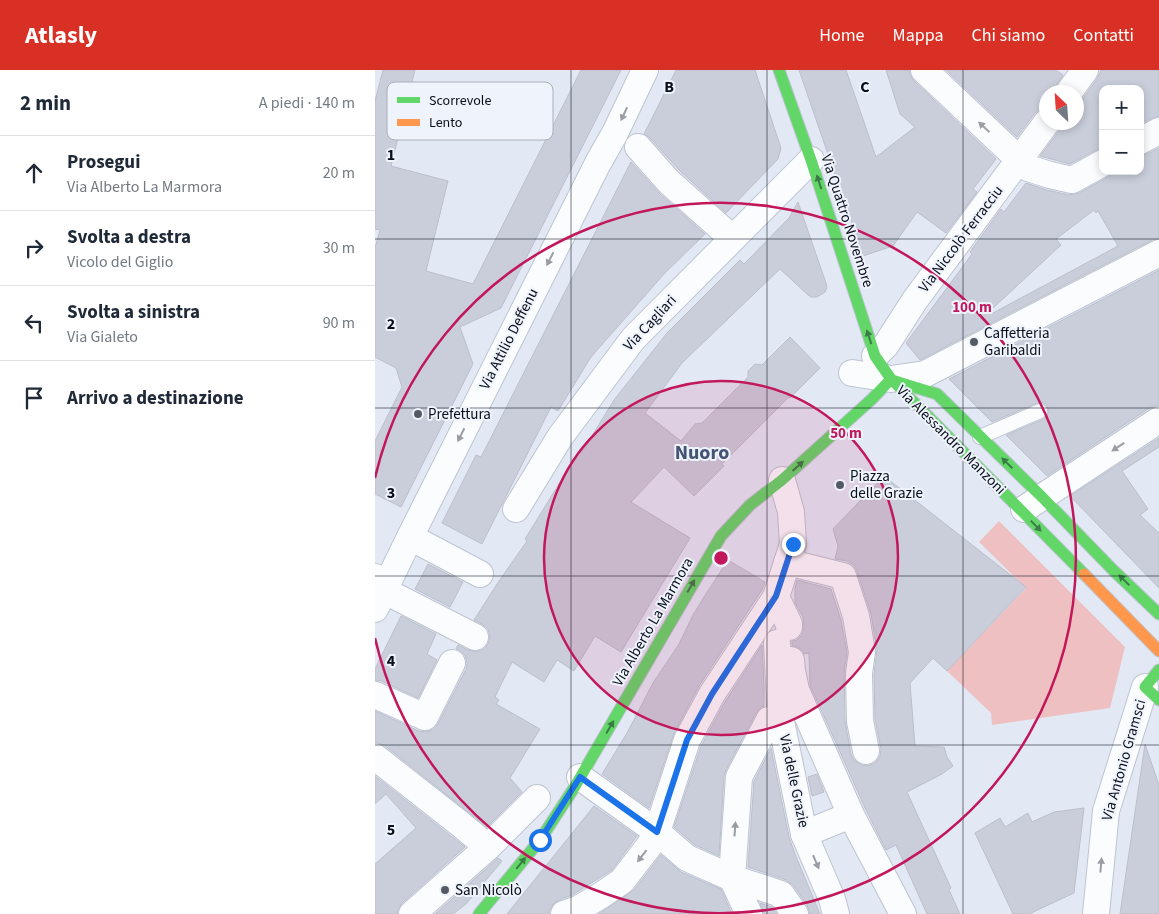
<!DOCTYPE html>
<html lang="it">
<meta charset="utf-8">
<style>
:root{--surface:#fff;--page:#f6f6f7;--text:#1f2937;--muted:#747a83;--line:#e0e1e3;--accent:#d93025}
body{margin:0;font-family:"Source Sans 3",sans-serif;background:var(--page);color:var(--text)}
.controls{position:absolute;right:15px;top:15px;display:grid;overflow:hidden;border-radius:10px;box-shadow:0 2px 8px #0003}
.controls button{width:45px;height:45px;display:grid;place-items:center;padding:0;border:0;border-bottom:1px solid var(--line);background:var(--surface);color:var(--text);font:25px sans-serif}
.compass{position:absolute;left:664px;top:15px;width:45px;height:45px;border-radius:50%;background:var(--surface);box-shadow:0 2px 8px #0003;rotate:335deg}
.stop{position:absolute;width:15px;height:15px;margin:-11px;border:4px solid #1a73e8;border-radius:50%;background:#fff}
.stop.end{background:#1a73e8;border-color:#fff;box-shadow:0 1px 5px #0008}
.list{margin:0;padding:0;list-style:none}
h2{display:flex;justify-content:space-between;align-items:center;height:65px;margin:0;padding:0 20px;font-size:21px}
h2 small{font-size:16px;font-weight:400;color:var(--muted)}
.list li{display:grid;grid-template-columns:32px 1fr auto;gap:15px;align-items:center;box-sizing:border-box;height:75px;padding:0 20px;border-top:1px solid var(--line)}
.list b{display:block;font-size:19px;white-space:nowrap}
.list p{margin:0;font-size:16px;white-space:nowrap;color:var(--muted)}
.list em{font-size:16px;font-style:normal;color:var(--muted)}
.icon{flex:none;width:28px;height:28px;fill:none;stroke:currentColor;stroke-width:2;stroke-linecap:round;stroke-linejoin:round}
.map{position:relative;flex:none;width:784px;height:844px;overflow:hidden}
header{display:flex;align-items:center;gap:30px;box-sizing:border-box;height:70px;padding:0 25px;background:var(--accent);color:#fff}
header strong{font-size:24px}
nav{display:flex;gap:28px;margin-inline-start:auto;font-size:18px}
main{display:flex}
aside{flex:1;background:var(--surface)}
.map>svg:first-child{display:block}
.green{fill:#efc0c2}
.building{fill:#cacedb;stroke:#bcbfcb;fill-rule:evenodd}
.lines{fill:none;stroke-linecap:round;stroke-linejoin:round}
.lane-casing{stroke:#bdc4d0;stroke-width:16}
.street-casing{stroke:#bdc4d0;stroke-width:28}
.fast-casing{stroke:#bdc4d0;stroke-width:13}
.slow-casing{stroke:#bdc4d0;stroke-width:13}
.lane{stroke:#fbfcfe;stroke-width:14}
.street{stroke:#fbfcfe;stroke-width:26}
.fast{stroke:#63d668;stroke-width:11}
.slow{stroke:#ff974d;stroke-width:11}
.oneway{fill:#9a9da3}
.oneway2{fill:#3a7c45}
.route{stroke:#1a73e8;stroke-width:6}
.grid{fill:none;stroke:#080e1a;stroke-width:1;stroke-opacity:0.55}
.ring{fill:none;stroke:#c2185b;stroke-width:2.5}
.poi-dot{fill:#545b67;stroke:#eff3fb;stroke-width:2}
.labels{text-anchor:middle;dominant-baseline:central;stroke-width:4;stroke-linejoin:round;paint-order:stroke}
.street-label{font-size:15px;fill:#080e1a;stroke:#eff3fb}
.poi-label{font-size:15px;fill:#080e1a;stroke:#eff3fb;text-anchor:start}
.district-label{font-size:20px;font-weight:bold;fill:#445474;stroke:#eff3fb}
.key{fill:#eff3fb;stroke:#aaaeb8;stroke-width:1}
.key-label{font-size:14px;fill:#080e1a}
.grid-label{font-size:16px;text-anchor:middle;font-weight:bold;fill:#080e1a;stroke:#eff3fb;stroke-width:4;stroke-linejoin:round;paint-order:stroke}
.centre{fill:#c2185b;stroke:#eff3fb;stroke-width:2.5}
.ring-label{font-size:15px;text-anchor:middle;font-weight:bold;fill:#c2185b;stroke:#eff3fb;stroke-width:4;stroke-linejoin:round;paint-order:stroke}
</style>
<header>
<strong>Atlasly</strong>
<nav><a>Home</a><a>Mappa</a><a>Chi siamo</a><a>Contatti</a></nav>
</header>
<main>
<aside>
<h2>2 min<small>A piedi · 140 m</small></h2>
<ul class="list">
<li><svg class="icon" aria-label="ahead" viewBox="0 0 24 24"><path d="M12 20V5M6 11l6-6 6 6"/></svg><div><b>Prosegui</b><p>Via Alberto La Marmora</p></div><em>20 m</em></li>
<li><svg class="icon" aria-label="right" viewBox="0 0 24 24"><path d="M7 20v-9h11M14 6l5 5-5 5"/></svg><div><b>Svolta a destra</b><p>Vicolo del Giglio</p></div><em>30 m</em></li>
<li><svg class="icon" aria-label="left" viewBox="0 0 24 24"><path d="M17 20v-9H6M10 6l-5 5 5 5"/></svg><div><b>Svolta a sinistra</b><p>Via Gialeto</p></div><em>90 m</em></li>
<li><svg class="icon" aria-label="arrive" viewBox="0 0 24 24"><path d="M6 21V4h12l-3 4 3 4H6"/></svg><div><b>Arrivo a destinazione</b></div></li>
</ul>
</aside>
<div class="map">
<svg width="784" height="844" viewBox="0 0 784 844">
<rect width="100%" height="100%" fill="#e2e9f5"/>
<path class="green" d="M624,451L750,577L735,638L617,655L616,643L572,601L651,518L604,472Z"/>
<g class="building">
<path d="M8,0H40L16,96L73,111L51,201L98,214L206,0H246L126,238L85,257L98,294L26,437L0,424V371L27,317L21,298L0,287V178L5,160L0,159V31Z"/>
<path d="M301,0H380L406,78L403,89L351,143L305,101L274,67L269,64Z"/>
<path d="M424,0H471L501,87L540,57L525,44L511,0H534L535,5L539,11L621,89L598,119L602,122L571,163L542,142L518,176L488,186Z"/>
<path d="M571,0H681L688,5L682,14L679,22H672V37L666,38L660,43L642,67Z"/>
<path d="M726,0H784V46L777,48L765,54V19H728V78L721,80L695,94L665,86L684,61L687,52H702V35L706,31L722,9Z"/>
<path d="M784,78V168L777,170L545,290L531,273L597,184L595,182L626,139L629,142L651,113L672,120L694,125L704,123L735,106L740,101H765V86L772,84ZM719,140L721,143L723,141L743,176L618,243L616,240L686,175L681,169Z"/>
<path d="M256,92L284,123L330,164L289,204L216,287L183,341L176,337L107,474L67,453L101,385L106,387Z"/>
<path d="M423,132L451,213L452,217L450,222L442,227H436L433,225L405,199L307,293L270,343L306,371L320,354L327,353L373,307V301L380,294L387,295L415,267L445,298L415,328L414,327L347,394L349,396L319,426L289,397L256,432L315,468L246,582L220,566L199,601L182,590L169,612L137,592L120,627L124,630L121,634L165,659L135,708L147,722L112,757L9,675L0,672V641L44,661L51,662L58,660L63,654L91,599L92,593L90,585L84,580L81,579L83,575L93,580L101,582L109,579L113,574L115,567L113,559L107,554L99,550L124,511L152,471L150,469L198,391L204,387L239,330L292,263L365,190L369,194L414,148Z"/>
<path d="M784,200V335L776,337L672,406L631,365L669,349L672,346L674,342L673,338L671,334L666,332L662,333L617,352L574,309Z"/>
<path d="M784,368V377L747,401L773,439L765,445L784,463V518L695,426Z"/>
<path d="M509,406L651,517L572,601L558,588L535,613L540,676L569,677L572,687L578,696L567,704L532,722L576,818L574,820L585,844H552L521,775L511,780L490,738L435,615L434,583L429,584L428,581L423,577L417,575V571L422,570L427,565L429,557L428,547L420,533V518L422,510L456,519L466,550L472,582L469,603L470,651L476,684L479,690L486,695L493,696L500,693L505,686L506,679L500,649L499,604L502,580L496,544L482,501L479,495L472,491L460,489L463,476L458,459Z"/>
<path d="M353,490L390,512L387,520L324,616L299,663L274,738L227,704L252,663L278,613L304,574L318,545L329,527Z"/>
<path d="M53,494L88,512L75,537L40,519Z"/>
<path d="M26,546L61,564L52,584L62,590L43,628L6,611L0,610V599Z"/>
<path d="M387,575L389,616V636L386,637L381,643L351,700L349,706L344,786L320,775L299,757L326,676L350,632Z"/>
<path d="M770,674L784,715V844H745Z"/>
<path d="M396,678L414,767L420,784L445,844H435L432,835L418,815L411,810L373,797L379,711Z"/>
<path d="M442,704L449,722L437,726L433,707Z"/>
<path d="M0,706L90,777L27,833L23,839L22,844H0V794L41,758L11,724L0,734Z"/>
<path d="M219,736L262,766L237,800L197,825L184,830L178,834L174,841V844H132Z"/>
<path d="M709,738L699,823L654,844H638L600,763L625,748L630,757L653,743L657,752L679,742Z"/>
<path d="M286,785L306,802L346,819L357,844H224L259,820Z"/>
<path d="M123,788L127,791L91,834L78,844H60Z"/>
<path d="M385,833L397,837L402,844H389Z"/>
</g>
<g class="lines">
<defs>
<path id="lane" d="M605,367L665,341"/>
<g id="street">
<path d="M549,0L653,98L675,105L697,110L728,93"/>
<path d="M694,22L710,0"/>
<path d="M765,71L784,61"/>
<path d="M263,77L294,112L357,168"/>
<path d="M500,286L511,275L540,230L672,52"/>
<path d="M477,303L516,309L550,304L784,183"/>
<path d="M141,439L185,367L258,269L436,90"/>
<path d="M649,439L784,350"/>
<path d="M35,467L105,504"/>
<path d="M412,492L468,506L481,546L487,582L484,603L485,651L491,681"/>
<path d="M0,507L8,520L100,567"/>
<path d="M401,527L414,554V557"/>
<path d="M0,539L35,467L223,93L240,63L270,0"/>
<path d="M402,573L406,651L429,764L457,829L461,844"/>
<path d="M416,590L417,601L421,620L476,745L429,764"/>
<path d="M0,625L50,647L77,593"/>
<path d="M0,687L84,753L113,777"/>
<path d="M205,707L282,762L312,788L357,808L406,824L420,844"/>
<path d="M476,745L528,844"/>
<path d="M37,844L113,777L162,728"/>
<path d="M189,844L203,839L225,826L247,811L274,776L282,762L312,670L337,624L401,527L418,474L416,442L407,410"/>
<path d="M374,844L357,808L364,707L394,650L406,651"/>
<path d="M721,844L731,741L770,617"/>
</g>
<g id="fast">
<path d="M404,0L436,90L500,286L516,309L709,504"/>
<path d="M520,311L562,324L667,427L738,500L784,544"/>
<path d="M784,600L770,617L784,630"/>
<path d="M104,844L165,770L199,718L346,466L375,435L407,410L497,329L516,309"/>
</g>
<path id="slow" d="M709,504L784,581"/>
</defs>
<use href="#lane" class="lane-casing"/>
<use href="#street" class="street-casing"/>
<use href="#fast" class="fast-casing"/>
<use href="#slow" class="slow-casing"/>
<use href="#lane" class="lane"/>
<use href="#street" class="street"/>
<use href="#fast" class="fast"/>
<use href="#slow" class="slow"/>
</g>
<defs><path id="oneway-solid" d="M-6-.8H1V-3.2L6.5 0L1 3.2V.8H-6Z" transform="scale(1.25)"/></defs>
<g class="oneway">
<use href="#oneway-solid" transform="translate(249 44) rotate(115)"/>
<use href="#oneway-solid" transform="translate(609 57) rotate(-137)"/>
<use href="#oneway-solid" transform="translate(175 189) rotate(117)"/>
<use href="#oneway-solid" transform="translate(86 365) rotate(117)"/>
<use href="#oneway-solid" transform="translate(743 377) rotate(147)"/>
<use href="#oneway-solid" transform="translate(360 759) rotate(-86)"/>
<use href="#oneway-solid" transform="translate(267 786) rotate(128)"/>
<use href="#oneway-solid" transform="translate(441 792) rotate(67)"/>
<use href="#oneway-solid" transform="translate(726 795) rotate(-85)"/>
</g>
<g class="oneway2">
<use href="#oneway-solid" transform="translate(444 112) rotate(-108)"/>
<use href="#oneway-solid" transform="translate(494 267) rotate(-108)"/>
<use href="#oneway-solid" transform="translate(632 393) rotate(-136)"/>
<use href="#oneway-solid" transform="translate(423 396) rotate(-42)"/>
<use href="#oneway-solid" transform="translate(661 456) rotate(46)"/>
<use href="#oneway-solid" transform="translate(749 510) rotate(-136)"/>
<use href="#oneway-solid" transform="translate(316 516) rotate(-60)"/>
<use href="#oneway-solid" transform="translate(235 657) rotate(-60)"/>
<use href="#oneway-solid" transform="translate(146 793) rotate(-51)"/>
</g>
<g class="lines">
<path class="route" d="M165,770L205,707L282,762L312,670L337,624L401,526L418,474"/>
</g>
<path class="grid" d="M196,0V844M392,0V844M588,0V844M0,169H784M0,338H784M0,506H784M0,675H784"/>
<circle cx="346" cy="488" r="177" fill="#c2185b" fill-opacity=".12"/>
<g class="ring">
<circle cx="346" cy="488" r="177"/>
<path d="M0 408A355 355 0 1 1 0 568"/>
</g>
<g class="poi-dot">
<circle cx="599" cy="272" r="5"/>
<circle cx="43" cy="344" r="5"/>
<circle cx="465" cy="415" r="5"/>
<circle cx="70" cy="820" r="5"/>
</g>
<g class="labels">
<g class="street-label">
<text transform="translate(472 151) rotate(72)">Via Quattro Novembre</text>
<text transform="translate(586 169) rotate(-53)">Via Niccolò Ferracciu</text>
<text transform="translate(275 253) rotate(-47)">Via Cagliari</text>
<text transform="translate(134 269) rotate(-63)">Via Attilio Deffenu</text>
<text transform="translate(576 370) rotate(45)">Via Alessandro Manzoni</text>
<text transform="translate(278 552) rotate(-60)">Via Alberto La Marmora</text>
<text transform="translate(749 690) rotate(-74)">Via Antonio Gramsci</text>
<text transform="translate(419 711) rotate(78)">Via delle Grazie</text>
</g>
<g class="poi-label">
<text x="609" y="263">Caffetteria<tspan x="609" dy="17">Garibaldi</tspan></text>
<text x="53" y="344">Prefettura</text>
<text x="475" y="406">Piazza<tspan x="475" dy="17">delle Grazie</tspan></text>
<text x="80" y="820">San Nicolò</text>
</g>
<g class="district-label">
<text x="327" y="383">Nuoro</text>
</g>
</g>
<rect x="12" y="12" width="166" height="58" rx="8" class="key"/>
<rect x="22" y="27" width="23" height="6" fill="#63d668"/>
<rect x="22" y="49" width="23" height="7" fill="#ff974d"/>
<g class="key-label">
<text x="54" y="35">Scorrevole</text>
<text x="54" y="57">Lento</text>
</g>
<g class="grid-label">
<text x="294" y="22">B</text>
<text x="490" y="22">C</text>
<text x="16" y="90">1</text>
<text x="16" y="259">2</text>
<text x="16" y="428">3</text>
<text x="16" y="596">4</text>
<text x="16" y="765">5</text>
</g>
<circle cx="346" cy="488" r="8" class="centre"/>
<g class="ring-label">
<text x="597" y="242">100 m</text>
<text x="471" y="368">50 m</text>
</g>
</svg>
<div class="controls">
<button>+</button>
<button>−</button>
</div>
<svg class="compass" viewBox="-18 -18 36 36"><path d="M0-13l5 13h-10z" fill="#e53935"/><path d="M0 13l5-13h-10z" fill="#747a83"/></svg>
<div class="stop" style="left:165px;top:770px"></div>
<div class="stop end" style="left:418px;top:474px"></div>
</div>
</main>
